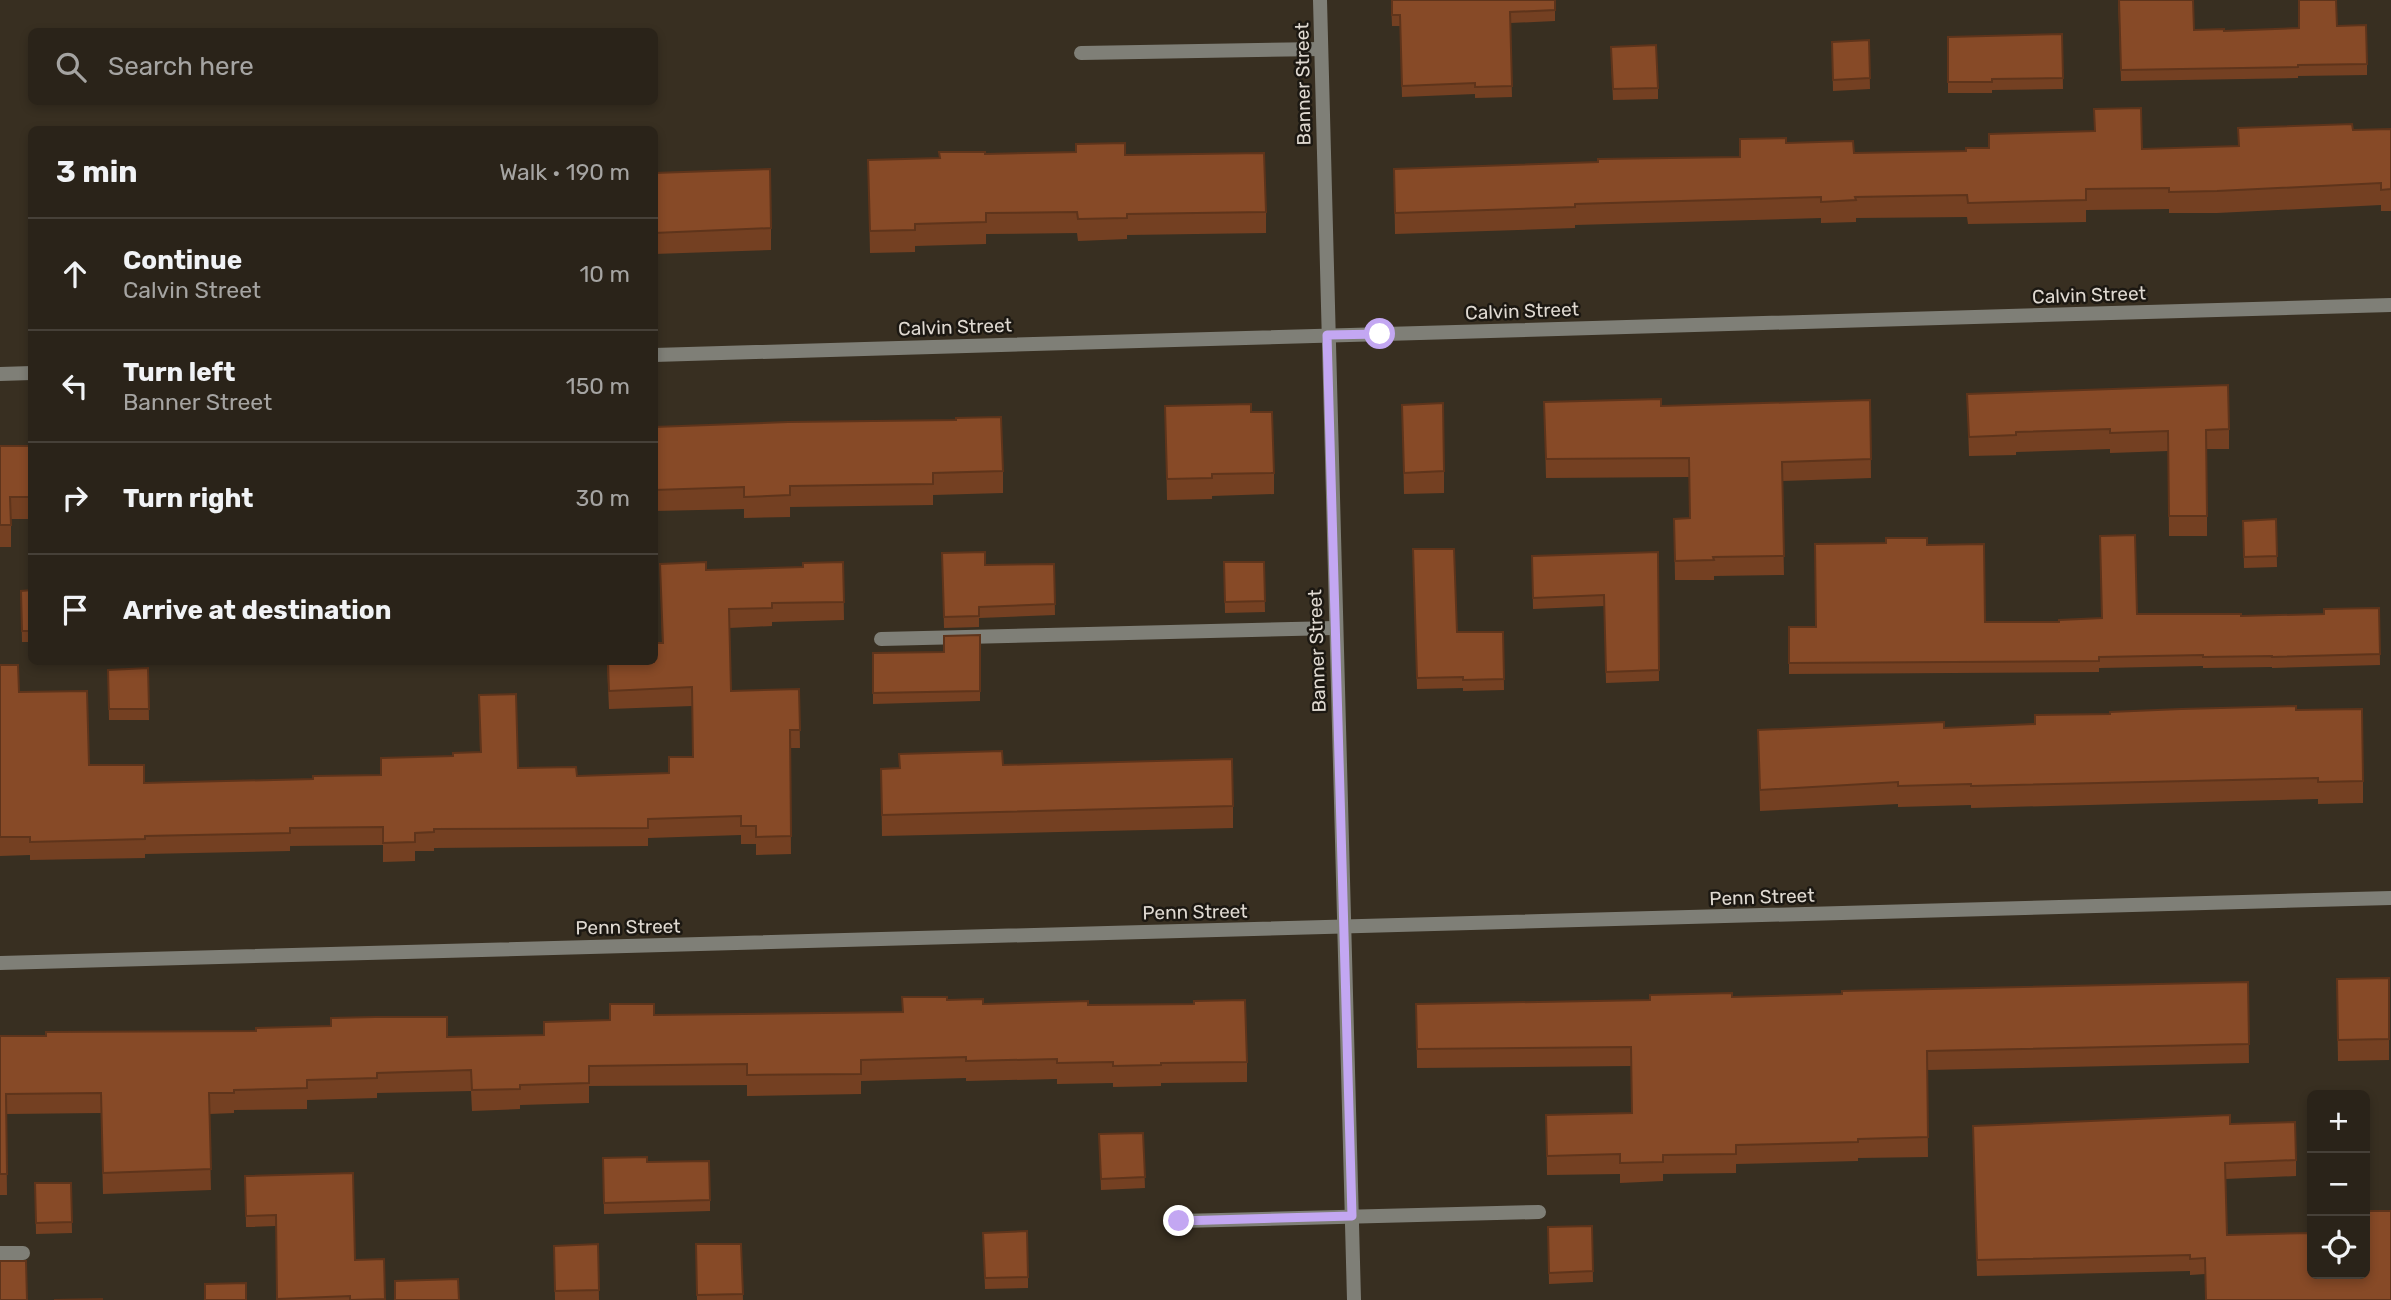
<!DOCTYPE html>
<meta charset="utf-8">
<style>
:root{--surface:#2a2319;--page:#322b22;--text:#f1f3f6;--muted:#a5a4a2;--line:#464038}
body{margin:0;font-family:Rubik,sans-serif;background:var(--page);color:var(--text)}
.controls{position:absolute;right:21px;bottom:21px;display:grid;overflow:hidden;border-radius:10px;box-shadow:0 4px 10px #0003}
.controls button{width:63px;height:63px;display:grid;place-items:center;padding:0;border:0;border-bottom:2px solid var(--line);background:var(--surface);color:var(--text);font:35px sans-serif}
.stop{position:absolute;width:21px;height:21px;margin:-16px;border:5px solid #c3a7f2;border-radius:50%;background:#fff}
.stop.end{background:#c3a7f2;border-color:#fff;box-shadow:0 2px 7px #0008}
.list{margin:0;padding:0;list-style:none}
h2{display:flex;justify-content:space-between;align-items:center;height:91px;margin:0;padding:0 28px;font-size:30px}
h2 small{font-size:23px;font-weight:400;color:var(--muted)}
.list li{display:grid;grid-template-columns:46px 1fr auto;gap:21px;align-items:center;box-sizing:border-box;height:112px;padding:0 28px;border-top:2px solid var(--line)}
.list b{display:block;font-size:26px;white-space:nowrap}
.list p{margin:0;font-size:23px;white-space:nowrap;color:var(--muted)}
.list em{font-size:23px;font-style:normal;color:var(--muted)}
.icon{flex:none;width:38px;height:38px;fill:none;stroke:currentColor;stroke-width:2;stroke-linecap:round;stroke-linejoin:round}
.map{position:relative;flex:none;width:2391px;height:1300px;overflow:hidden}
.search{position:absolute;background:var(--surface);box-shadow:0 4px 10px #0003;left:28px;top:28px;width:630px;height:77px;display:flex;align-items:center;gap:18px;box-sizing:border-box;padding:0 24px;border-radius:10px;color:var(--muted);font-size:26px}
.panel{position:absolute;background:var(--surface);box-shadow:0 4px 10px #0003;left:28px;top:126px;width:630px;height:539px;border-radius:10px}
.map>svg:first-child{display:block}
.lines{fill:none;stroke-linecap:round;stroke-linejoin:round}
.lane{stroke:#7f7f77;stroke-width:14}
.street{stroke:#7f7f77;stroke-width:14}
.wall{fill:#744022}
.building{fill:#874a27;stroke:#5e341b;stroke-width:2}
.route{stroke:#c3a7f2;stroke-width:9}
.labels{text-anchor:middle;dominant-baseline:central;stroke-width:5;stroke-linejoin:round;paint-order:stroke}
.street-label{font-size:19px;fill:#dfd9d1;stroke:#1c1812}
</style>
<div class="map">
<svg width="2391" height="1300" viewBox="0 0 2391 1300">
<rect width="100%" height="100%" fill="#382f21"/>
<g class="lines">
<g class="lane">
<path d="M1081,53L1321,49"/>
<path d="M881,639L1335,628"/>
<path d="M1179,1221L1539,1212"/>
<path d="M0,1253H23"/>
</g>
<g class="street">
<path d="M1320,0L1354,1300"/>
<path d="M654,355L2391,305"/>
<path d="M0,374L32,373"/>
<path d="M0,963L2391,898"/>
</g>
</g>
<g class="wall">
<path d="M1391,0H1555V21L1510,23L1512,97L1475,98V94L1402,97L1400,26H1392Z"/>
<path d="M2118,0L2194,30L2224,31L2299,29L2337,26L2367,64V75L2298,76V78L2121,81Z"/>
<path d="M2062,34L2063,89L1992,90V93H1948V37Z"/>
<path d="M1869,40L1870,89L1833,91L1832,42Z"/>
<path d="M1611,58L1658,88V99L1613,100Z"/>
<path d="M2238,128L2353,130L2391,129V211H2381V205L2217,213H2169V209L2086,210V222L1968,224L1967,217L1856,218V222L1821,223V218L1575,225V228L1395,234L1394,169L1740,157L1786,143L1854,153L2142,149L2238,147Z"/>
<path d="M985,154L1125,155L1266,212V233L1127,235V239L1078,241L1077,233L986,234V244L915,246V252L870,253L868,160L940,158Z"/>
<path d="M654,173L771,228V250L654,254Z"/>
<path d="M1967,394L2229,429V449H2207V536H2169L2168,451L2110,453V449L2016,452V455L1969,456Z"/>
<path d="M1870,400L1871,478L1782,481L1784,575L1714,576V580H1675L1674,519L1690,518L1689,477L1546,478L1544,402L1661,406Z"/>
<path d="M1402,405L1444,471V493L1404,494Z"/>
<path d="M1165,406L1251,412L1274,473V494L1212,496V499L1167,500Z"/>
<path d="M654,427L1003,471V493L933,495V505L790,507V517L744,518V509L654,511Z"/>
<path d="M0,446H32V519H11V547H0Z"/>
<path d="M2276,519L2277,567L2244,568L2243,521Z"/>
<path d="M1927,545L1985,622H2059L2137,614L2241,616L2324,614L2379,608L2380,665L2272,668V667L2203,668V666L2099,668V672L1789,674V627H1815Z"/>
<path d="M1413,549L1457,632H1503L1504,690L1463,691V688L1417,689Z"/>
<path d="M1658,552L1659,681L1606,683L1604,606L1533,609L1532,556Z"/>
<path d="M942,553L985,565L1054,564L1055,615L979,618V627L944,628Z"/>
<path d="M843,562L844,620L772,622V626L729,628L731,691L799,689L800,748H790L791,854L756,855V844H741V835L648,838V846L434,848V851H415V861L383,862V845L290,846V851L145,854V858L30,860V855L0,856V665L19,692L89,765L144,783L313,779L381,775L453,756L480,752L479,695L518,768L577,776L669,773L693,757L692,706L609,709L607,662H654L662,643L660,564L706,570L803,567Z"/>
<path d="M1224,562H1264L1265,612L1225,613Z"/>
<path d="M32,590V642H22L21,591Z"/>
<path d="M980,635V701L873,704V653L944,652Z"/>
<path d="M148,668L149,720H109L108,670Z"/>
<path d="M2296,710L2363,781V803L2318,804V799L1971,808V805L1898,807V804L1760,811L1758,730L1944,728Z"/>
<path d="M1003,765L1233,806V828L882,836L881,769Z"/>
<path d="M2389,978V1060L2338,1061L2337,1000Z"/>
<path d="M2248,982L2249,1063L1927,1070L1928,1157L1858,1158V1161L1736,1164V1173L1663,1174V1181L1620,1183V1174L1547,1175L1546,1115L1632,1113L1631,1066L1417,1068L1416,1004L1650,1000L1732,997Z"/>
<path d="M947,1000L983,1004L1088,1005L1247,1062V1082L1161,1083V1086L1113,1087V1083L1057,1084V1079L966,1081V1078L861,1081V1094L747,1096V1085L589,1086V1103L520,1105V1109L472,1111L471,1091L377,1093V1098L307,1100V1109L234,1110V1113L209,1114L211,1190L103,1194L101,1113L6,1114L7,1195H0V1036L447,1037L544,1035L610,1020L654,1015L902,1012Z"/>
<path d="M2230,1124L2296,1160V1176L2225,1179L2227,1235L2391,1300L2205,1274L2190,1275V1271L1977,1276L1973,1142Z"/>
<path d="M1143,1133L1145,1188L1101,1190L1099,1134Z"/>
<path d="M603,1158L647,1162L710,1200V1211L604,1214Z"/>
<path d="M245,1176L355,1260L384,1259L385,1300H277L276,1226L246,1227Z"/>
<path d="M35,1183H71L72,1233L36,1234Z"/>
<path d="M1592,1226L1593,1282L1549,1284L1548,1227Z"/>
<path d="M983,1233L1028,1277V1288L985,1289Z"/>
<path d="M598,1244L599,1300H555L554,1246Z"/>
<path d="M696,1244H741L743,1300H697Z"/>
</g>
<g class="building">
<path d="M1392,0H1555V10L1510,12L1512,86L1475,87V83L1402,86L1400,15H1392Z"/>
<path d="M2119,0H2193L2194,30L2224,29V31L2299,28V0H2336L2337,26L2366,25L2367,64L2298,65V67L2121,70Z"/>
<path d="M2062,34L2063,78L1992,79V82H1948V37Z"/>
<path d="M1869,40L1870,78L1833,80L1832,42Z"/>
<path d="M1656,45L1658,88L1613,89L1611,47Z"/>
<path d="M2141,108L2142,149L2239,146L2238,128L2352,124L2353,130L2391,129V189L2381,190V183L2217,191L2169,192V188L2086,189V200L1968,203L1967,195L1855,197L1856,200L1821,202V197L1575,204V207L1395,213L1394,169L1598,162V159L1740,157V139L1786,138V143L1853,141L1854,153L1966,151V148H1989V134L2095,131L2094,109Z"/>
<path d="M1125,143V155L1264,153L1266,212L1127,214V218L1078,219L1077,212L986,213V222L915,224V230L870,231L868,160L940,158L939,152H985V154L1076,152V144Z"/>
<path d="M770,169L771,228L654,233V173Z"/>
<path d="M2228,385L2229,429L2206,430L2207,516H2169L2168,431L2110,433V429L2016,432V435L1969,437L1967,394Z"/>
<path d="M1661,399V406L1870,400L1871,459L1782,462L1784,556L1713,557L1714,560L1675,561L1674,519L1690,518L1689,458L1546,459L1544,402Z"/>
<path d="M1443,403L1444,471L1404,473L1402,405Z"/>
<path d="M1251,404V412H1272L1274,473L1212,474V478L1167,479L1165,406Z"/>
<path d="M1001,417L1003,471L933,473V484L790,486V495L744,497V487L654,490V427L788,422L956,420V418Z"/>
<path d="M0,446H32V497H10L11,525H0Z"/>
<path d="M2276,519L2277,556L2244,557L2243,521Z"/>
<path d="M2135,535L2137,614H2241V616L2324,614V609L2379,608L2380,654L2272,657V656L2203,657V655L2099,657V661L1789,663V627H1816L1815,544L1886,543V538H1927V545L1984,544L1985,622H2059V620L2102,618L2100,536Z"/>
<path d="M1413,549H1454L1457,632H1503L1504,679L1463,680V677L1417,678Z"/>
<path d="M985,552V565L1054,564L1055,604L979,607V616L944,617L942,553Z"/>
<path d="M1658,552L1659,670L1606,672L1604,595L1533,598L1532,556Z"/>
<path d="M706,562V570L803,567V563L843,562L844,602L772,603V608L729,609L731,691L799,689L800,730H790L791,836L756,837V826H741V816L648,819V828L434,829V832L415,833V842L383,843V827L290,828V833L145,836V839L30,842V837H0V665H18L19,692L87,691L89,765H144V783L313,779V776L381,775V758L453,756V753L481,752L479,695L516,694L518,768L576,767L577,776L669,773V757H693L692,687L609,691L608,662H654V643H663L660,564Z"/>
<path d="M1224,562H1264L1265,601L1225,602Z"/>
<path d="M32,590V631H22L21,591Z"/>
<path d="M980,635V691L873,693V653L944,652V636Z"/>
<path d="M148,668L149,709H109L108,670Z"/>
<path d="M2296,706V710L2362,709L2363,781L2318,782V778L1971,786V784L1898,786V782L1760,790L1758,730L1944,722V728L2035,724V715L2110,714V712L2181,709Z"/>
<path d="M1002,751L1003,765L1232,759L1233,806L882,815L881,769L900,768L899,754Z"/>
<path d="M2389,978V1039L2338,1040L2337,979Z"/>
<path d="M2248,982L2249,1044L1927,1051L1928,1137L1858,1139V1142L1736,1145V1154L1663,1155V1162L1620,1163V1154L1547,1156L1546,1115L1632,1113L1631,1047L1417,1049L1416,1004L1650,1000V995L1732,993V997L1842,994V991Z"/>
<path d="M902,997H947V1000L983,999V1004L1088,1001V1005L1194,1004V1001L1245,1000L1247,1062L1161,1063V1065L1113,1066V1062L1057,1063V1059L966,1061V1057L861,1060V1074L747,1075V1064L589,1066V1083L520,1085V1089L472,1090L471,1070L377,1073V1078L307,1080V1088L234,1090V1093H209L211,1169L103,1173L101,1093L6,1094L7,1174H0V1036H46V1032L256,1031V1028L331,1026V1018L375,1017H447V1037L544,1035V1022L610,1020V1004H654V1015L903,1012Z"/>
<path d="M2230,1115V1124L2295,1122L2296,1160L2225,1163L2227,1235L2312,1233V1274H2365V1211H2391V1300H2206L2205,1258L2190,1259V1255L1977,1260L1973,1126Z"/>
<path d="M1143,1133L1145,1177L1101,1179L1099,1134Z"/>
<path d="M647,1157V1162L709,1161L710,1200L604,1203L603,1158Z"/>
<path d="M353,1173L355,1260L384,1259L385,1299L350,1300V1296L277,1299L276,1215L246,1216L245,1176Z"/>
<path d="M35,1183H71L72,1222L36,1223Z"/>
<path d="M1592,1226L1593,1271L1549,1273L1548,1227Z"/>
<path d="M1027,1231L1028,1277L985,1278L983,1233Z"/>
<path d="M598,1244L599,1290L555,1291L554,1246Z"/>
<path d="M696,1244H741L743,1294L697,1295Z"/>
<path d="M0,1261H26L27,1300H0Z"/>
<path d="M458,1279L459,1300H395V1281Z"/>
<path d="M246,1283V1300H205V1284Z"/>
<path d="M102,1299V1300H54Z"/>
</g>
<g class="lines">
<path class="route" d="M1179,1221L1352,1216L1327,335L1380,334"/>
</g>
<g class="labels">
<g class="street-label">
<text transform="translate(1303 84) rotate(-91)">Banner Street</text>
<text transform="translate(2089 295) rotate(-2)">Calvin Street</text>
<text transform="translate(1522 311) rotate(-2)">Calvin Street</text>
<text transform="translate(955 327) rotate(-2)">Calvin Street</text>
<text transform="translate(1317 651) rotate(-92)">Banner Street</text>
<text transform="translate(1762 897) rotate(-2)">Penn Street</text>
<text transform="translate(1195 912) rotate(-1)">Penn Street</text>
<text transform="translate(628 927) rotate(-1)">Penn Street</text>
</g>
</g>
</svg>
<div class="controls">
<button>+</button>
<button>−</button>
<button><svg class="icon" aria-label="locate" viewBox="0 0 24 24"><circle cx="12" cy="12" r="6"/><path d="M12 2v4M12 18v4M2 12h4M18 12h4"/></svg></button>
</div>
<div class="stop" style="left:1380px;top:334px"></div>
<div class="stop end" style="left:1179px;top:1221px"></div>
<div class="search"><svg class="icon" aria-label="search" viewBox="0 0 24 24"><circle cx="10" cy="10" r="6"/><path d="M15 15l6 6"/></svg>Search here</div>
<section class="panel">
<h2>3 min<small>Walk · 190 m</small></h2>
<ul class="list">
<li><svg class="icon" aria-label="ahead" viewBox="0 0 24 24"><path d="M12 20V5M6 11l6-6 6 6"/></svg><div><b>Continue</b><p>Calvin Street</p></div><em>10 m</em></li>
<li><svg class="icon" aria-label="left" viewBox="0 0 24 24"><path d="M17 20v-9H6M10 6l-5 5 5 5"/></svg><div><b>Turn left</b><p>Banner Street</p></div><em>150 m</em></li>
<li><svg class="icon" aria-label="right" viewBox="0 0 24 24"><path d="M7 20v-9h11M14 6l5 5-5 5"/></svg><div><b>Turn right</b></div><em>30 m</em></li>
<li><svg class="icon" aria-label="arrive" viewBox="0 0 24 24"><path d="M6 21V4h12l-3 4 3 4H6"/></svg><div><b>Arrive at destination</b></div></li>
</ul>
</section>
</div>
